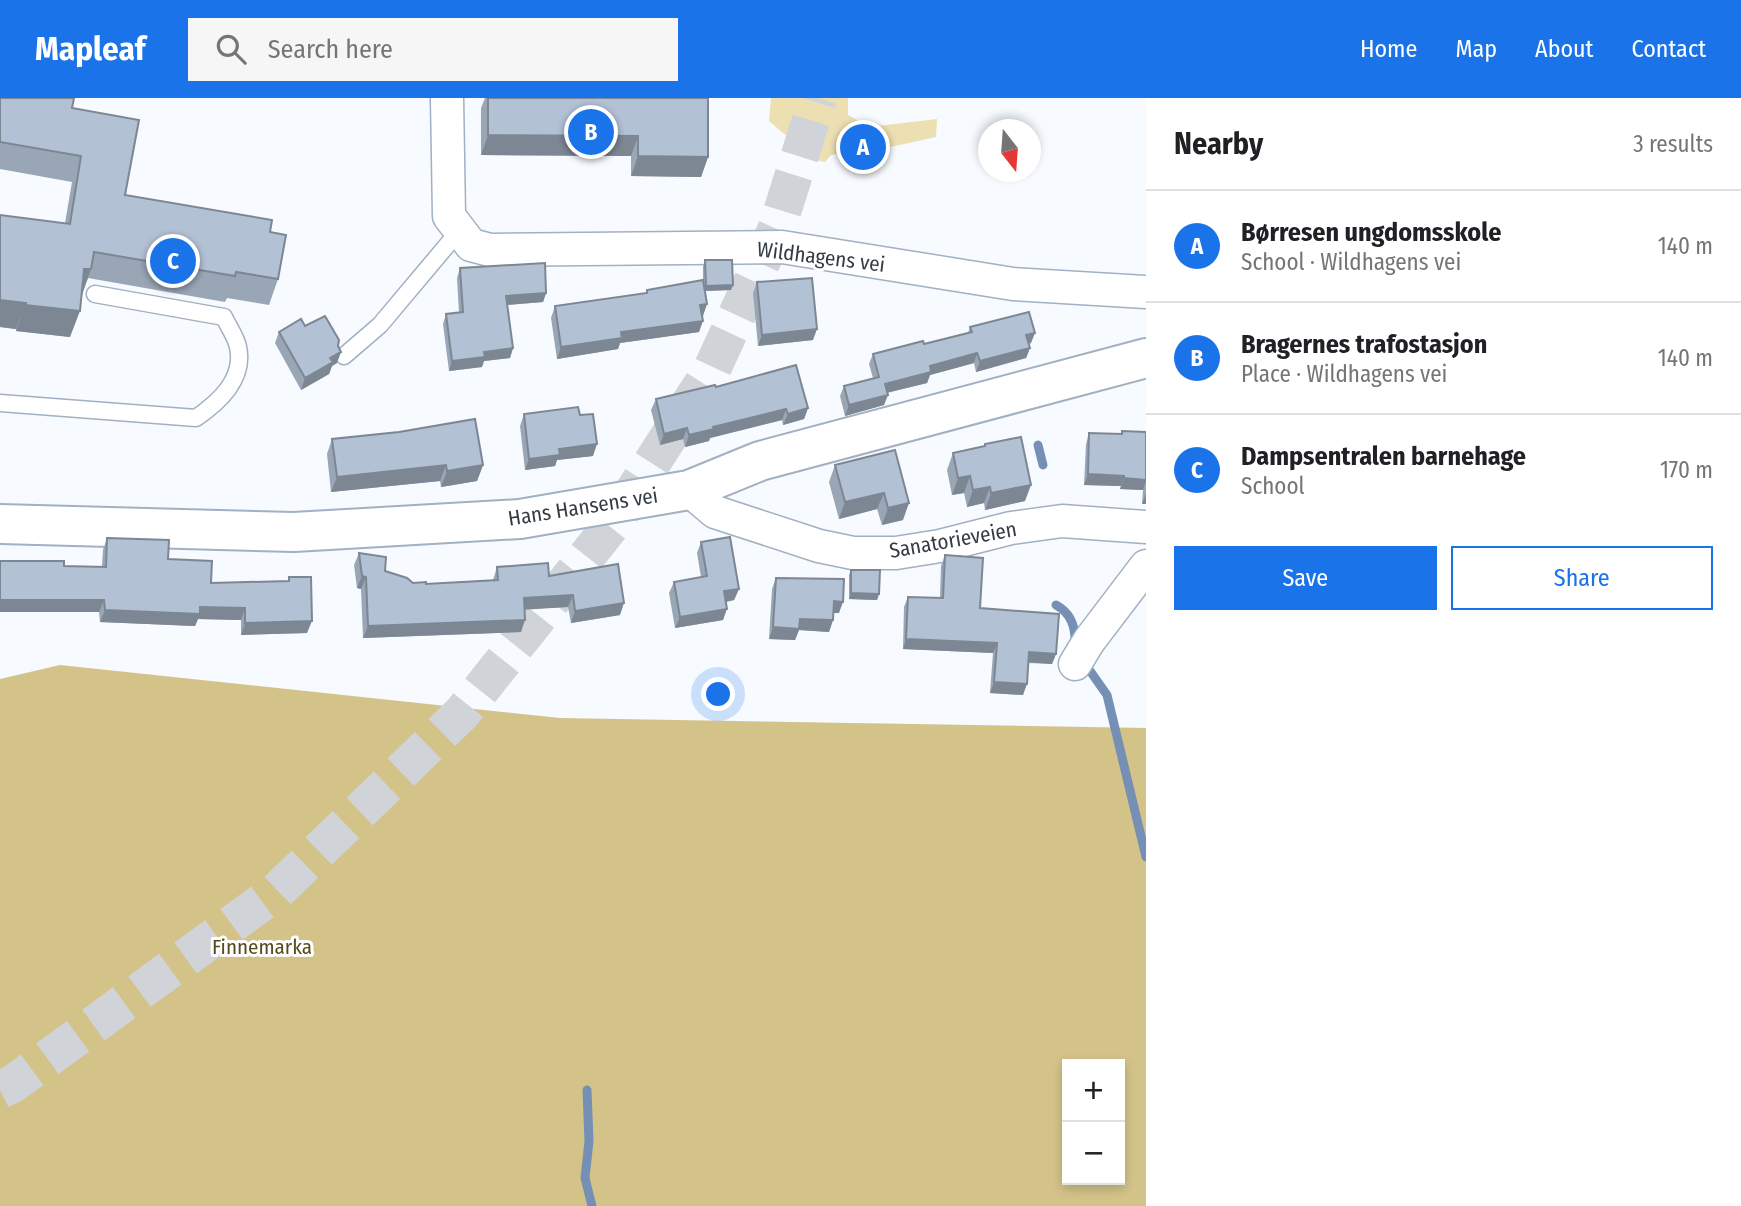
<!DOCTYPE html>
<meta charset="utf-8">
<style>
:root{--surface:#fff;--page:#f6f6f6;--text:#202124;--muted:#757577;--line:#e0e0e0;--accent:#1a73e8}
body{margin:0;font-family:"Fira Sans Condensed",sans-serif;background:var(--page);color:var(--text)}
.controls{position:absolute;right:21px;bottom:21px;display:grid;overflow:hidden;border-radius:0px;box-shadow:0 4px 10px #0003}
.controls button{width:63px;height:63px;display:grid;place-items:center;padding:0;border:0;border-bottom:2px solid var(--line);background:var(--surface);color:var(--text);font:35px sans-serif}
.compass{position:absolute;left:978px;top:21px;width:63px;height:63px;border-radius:50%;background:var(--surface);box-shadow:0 4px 10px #0003;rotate:163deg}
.you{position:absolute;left:719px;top:597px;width:24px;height:24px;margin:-18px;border:5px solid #fff;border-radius:50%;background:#1a73e8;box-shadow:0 0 0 10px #1a73e833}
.badge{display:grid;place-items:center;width:46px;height:46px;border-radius:50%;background:var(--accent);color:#fff;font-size:23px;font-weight:700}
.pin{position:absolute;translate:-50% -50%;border:4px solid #fff;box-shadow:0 2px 7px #0006}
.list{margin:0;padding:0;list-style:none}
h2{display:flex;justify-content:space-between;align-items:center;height:91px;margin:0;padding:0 28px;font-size:30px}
h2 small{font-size:23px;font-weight:400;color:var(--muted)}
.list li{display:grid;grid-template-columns:46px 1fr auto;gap:21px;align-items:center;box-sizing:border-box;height:112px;padding:0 28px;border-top:2px solid var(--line)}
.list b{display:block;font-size:26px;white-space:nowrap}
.list p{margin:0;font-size:23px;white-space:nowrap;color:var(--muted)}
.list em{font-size:23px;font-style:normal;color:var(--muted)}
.actions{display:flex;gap:14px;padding:21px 28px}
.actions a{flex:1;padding:16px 0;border:2px solid var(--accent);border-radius:0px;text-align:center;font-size:24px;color:var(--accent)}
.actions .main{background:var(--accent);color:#fff}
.icon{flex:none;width:38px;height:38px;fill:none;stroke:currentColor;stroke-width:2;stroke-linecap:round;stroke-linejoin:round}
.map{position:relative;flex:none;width:1146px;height:1108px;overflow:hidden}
header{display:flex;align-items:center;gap:42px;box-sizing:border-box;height:98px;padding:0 35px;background:var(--accent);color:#fff}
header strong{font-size:33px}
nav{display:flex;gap:38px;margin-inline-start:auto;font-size:24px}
.search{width:490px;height:63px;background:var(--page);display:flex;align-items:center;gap:18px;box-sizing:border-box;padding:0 24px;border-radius:0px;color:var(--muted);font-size:26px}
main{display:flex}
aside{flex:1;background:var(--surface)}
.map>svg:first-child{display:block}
.green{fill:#ecdfb1}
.forest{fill:#d4c389;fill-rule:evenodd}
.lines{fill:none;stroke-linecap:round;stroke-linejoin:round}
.stream{stroke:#7590b4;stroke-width:9}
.primary-tunnel{stroke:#d0d4d9;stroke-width:38;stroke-dasharray:38 19;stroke-linecap:butt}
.lane-casing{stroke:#a1b0c2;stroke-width:19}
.street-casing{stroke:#a1b0c2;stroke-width:35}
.secondary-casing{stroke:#a1b0c2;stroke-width:42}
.lane{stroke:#fff;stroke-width:16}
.street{stroke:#fff;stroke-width:32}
.secondary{stroke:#fff;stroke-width:38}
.wall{fill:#99a6b6}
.shaded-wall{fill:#7d8794}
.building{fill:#b2c1d4;stroke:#7d8794;stroke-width:2}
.labels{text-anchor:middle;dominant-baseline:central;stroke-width:6;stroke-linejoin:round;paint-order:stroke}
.street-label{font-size:21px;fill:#353b43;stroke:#fff}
.park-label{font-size:21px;fill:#574a1e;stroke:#fff}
</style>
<header>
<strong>Mapleaf</strong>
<div class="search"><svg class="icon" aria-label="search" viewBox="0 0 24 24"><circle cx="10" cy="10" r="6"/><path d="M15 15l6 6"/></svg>Search here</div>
<nav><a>Home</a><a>Map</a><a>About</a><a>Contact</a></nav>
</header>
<main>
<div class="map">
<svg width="1146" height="1108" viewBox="0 0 1146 1108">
<rect width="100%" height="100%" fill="#f7fafe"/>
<path class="green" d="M771,0H848V17L869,29L937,21L936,39L886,50L863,69L837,56L831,57L825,64L815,62L769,23Z"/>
<path class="forest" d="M60,567L560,620L1146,630V1108H0V581ZM1067,966H1120V1082H1067Z"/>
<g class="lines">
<g class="stream">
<path d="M1038,347L1043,367"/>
<path d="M1056,507C1071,515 1076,530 1075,547"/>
<path d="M1088,570L1107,597L1146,759"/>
<path d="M587,992L589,1043L585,1080L592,1108"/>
</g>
<path class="primary-tunnel" d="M0,992L14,985L276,794L462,615L614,424L712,271L777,130L818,0"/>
<defs>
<g id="lane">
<path d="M344,258L380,227L459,133"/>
<path d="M0,305L196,320C219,304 245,281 238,249C236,239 228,228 224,219L95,196"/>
</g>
<g id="street">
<path d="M447,0L449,118L471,147L490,152L782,149L1013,186L1146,194"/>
<path d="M689,392L715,414L819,448L853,455H896L940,448L1011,430L1062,423L1146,429"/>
<path d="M1075,566L1089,543L1146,468"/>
</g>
<path id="secondary" d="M0,426L294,434L520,421L689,392L760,363L1146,260"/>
</defs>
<use href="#lane" class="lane-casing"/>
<use href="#street" class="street-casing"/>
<use href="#secondary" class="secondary-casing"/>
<use href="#lane" class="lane"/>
<use href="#street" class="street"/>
<use href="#secondary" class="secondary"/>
</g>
<g class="wall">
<path d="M0,0L72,10L125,97L270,134L278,181L269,207L227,200L225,204L88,180L81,197L70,239L16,233V231L0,229L65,125L72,84L0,71Z"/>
<path d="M485,0H708V59L701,79L631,78V58L481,57V10Z"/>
<path d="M705,162L733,187L731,192L705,193L707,206L702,218L699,234L620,245L618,251L557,261L551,220L555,208L645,196L647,192L703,183V168Z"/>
<path d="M460,170L546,195L543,204L507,207L513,250L510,260L484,263L482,269L449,273L443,226L446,216L459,215L457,180Z"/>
<path d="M757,184L813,242L758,248L753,195Z"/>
<path d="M305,228L337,265L332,268L329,276L301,292L275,245L279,234Z"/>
<path d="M970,229L1031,245L1029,246L1030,250L1026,260L976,274L974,265L930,277L927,285L887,295L884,307L845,318L840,298L844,288L873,280L869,266L873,256L924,246L968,235Z"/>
<path d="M716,289L808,310L804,321L783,327L782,322L710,340L709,343L685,349L683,341L660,347L651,312L656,301Z"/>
<path d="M524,316L580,317L593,358L557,362L555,368L525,372L520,328Z"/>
<path d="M1122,333L1146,334V406H1142L1143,392L1120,391L1121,388L1084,387L1086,346L1089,335L1121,336Z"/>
<path d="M332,341L483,367L477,383L441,389L440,383L331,394L327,356Z"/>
<path d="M985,346L1025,403L985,412L984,405L967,409L964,395L952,397L947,372L953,355L984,349Z"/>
<path d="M895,352L903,422L882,427L877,411L839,421L829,384L835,367Z"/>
<path d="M107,440L168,461L211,485L288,483L289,479L307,535L241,537V522L198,521L195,528L100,524L99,514H0V463L64,468H102L103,452Z"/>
<path d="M701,444L739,491L734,502L726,504L723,522L675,530L669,495L674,484L701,479L697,455Z"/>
<path d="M359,455L385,473L413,485L426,486L493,482L497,469L549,478L620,517L571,525L568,509L524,511L521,534L363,540L361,491L357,490L354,467Z"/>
<path d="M945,457L980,510L1056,556L1052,566L1028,565L1023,597L990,595L993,555L903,551L904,509L908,499L940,500L941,468Z"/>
<path d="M851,472L879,496L877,502L849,501V477Z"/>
<path d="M776,480L839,515H834L833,522L829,534L799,532L795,542L769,541L772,491Z"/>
</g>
<g class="shaded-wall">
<path d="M488,37L638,38L631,58L481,57Z"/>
<path d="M638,58L708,59L701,79L631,78Z"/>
<path d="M84,171H91L82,197H75Z"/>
<path d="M733,187L731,192L704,193L706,188Z"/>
<path d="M546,195L543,204L503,207L506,198Z"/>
<path d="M0,202L26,205L16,231L0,229Z"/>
<path d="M707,206L703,218L696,219L700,207Z"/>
<path d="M25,207L80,213L70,239L16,233Z"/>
<path d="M703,223L699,234L620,245L618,251L557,261L561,249L621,234Z"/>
<path d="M817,231L813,242L758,248L762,237Z"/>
<path d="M1035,235L1031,245L1023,248L1026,237Z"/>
<path d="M513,250L510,260L484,263L482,269L449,273L452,263L484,254Z"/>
<path d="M1030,250L1026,260L976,274L980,263Z"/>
<path d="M341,254L337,265L332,268L329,276L301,292L305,280L330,260Z"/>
<path d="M977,255L974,265L930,277L927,285L881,296L885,286L930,268Z"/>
<path d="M888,297L884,307L845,318L849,307Z"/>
<path d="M808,310L804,321L783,327L788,316Z"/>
<path d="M786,311L782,322L710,340L709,343L685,349L689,337L713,329Z"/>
<path d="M687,330L683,341L660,347L664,336Z"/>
<path d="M597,346L593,358L557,362L555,368L525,372L529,361L559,351Z"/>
<path d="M446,367L440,383L331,394L337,379Z"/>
<path d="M483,367L477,383L441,389L447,373Z"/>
<path d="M1088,376L1124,378L1121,388L1084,387Z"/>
<path d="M970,378L964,395L952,397L958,380Z"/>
<path d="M1124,380L1146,382V383L1143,392L1120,391Z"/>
<path d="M1031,387L1025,403L985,412L991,395Z"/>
<path d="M990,389L984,405L967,409L973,392Z"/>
<path d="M884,395L877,411L839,421L845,404Z"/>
<path d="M1146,395V406H1142Z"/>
<path d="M909,405L903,422L882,427L888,410Z"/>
<path d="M362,478L366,479L361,491L357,490Z"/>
<path d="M739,491L734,502L720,505L724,493Z"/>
<path d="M851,495L879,496L877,502L849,501Z"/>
<path d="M573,497L568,509L520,512L524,500Z"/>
<path d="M0,502H104L99,514H0Z"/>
<path d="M834,503L843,504L839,515H830Z"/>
<path d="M624,505L620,517L571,525L575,513Z"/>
<path d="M200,509L245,510L241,522L198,521L195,528L100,524L105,512Z"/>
<path d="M727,511L723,522L675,530L680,519Z"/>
<path d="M800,521L833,522L829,534L799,532L795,542L769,541L773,529Z"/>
<path d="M525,522L521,534L363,540L368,528Z"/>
<path d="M312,523L307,535L241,537L245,525Z"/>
<path d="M906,541L997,545L993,555L903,551Z"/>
<path d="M1029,554L1056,556L1052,566L1025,564Z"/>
<path d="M994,584L1027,586L1023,597L990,595Z"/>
</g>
<g class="building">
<path d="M0,0H74L72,10L139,22L125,97L272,122L270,134L286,137L278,181L236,174L235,178L94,154L91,171H84L80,213L25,207L26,205L0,202V117L70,126L81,58L0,44Z"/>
<path d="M488,0H708V59L638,58V38L488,37Z"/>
<path d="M705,162H732L733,187L706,188Z"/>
<path d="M545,165L546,195L506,198L513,250L484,254L485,259L452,263L446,216L463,214L460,170Z"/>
<path d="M812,180L817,231L762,237L757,184Z"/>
<path d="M703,182L707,206L700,207L703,223L621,234L622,240L561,249L555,208L647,195V192Z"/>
<path d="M1029,214L1035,235L1026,237L1030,250L980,263L977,255L930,268L931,274L885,286L888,297L849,307L844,288L879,279L873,256L923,243L924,246L972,234L970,229Z"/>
<path d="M325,218L339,242L338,248L341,254L330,260L333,264L305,280L279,234L301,221L305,228Z"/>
<path d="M796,267L808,310L788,316L786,311L713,329L714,331L689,337L687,330L664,336L656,301L715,287L716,289Z"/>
<path d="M578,309L580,317L593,316L597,346L559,351L560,357L529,361L524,316Z"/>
<path d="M475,321L483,367L447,373L446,367L337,379L332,341L399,334Z"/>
<path d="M1122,333L1146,334V382L1124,380V378L1088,376L1089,335L1122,336Z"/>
<path d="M1021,339L1031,387L991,395L990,389L973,392L970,378L958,380L953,355L985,348V346Z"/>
<path d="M895,352L909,405L888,410L884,395L845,404L835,367Z"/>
<path d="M730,439L739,491L724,493L727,511L680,519L674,484L707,478L701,444Z"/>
<path d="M107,440L169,442L168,461L212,463L211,485L289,483V479H311L312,523L245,525V510L200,509V516L105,512L104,502H0V463H64V468L106,469Z"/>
<path d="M359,455L386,459L385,473L407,480L413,485L426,484V486L498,482L497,469L548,465L549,478L618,466L624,505L575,513L573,497L524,500L525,522L368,528L366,479L362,478Z"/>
<path d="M945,457L983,460L980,510L1059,516L1056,556L1029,554L1027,586L994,584L997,545L906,541L908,499L943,500Z"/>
<path d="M851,472H880L879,496L851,495Z"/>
<path d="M776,480L844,481L843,504L834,503L833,522L800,521L799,531L773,529Z"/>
</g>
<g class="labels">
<g class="street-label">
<text transform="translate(821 159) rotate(7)">Wildhagens vei</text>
<text transform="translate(583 409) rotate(-9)">Hans Hansens vei</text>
<text transform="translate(953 442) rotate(-10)">Sanatorieveien</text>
</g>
<g class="park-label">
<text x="262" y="849">Finnemarka</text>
</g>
</g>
</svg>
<div class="controls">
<button>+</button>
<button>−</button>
</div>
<svg class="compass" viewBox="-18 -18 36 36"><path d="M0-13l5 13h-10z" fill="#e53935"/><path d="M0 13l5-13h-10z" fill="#757577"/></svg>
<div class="you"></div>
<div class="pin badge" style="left:863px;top:49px">A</div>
<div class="pin badge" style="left:591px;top:34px">B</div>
<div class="pin badge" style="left:173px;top:163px">C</div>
</div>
<aside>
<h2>Nearby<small>3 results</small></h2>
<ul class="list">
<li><span class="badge">A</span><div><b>Børresen ungdomsskole</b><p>School · Wildhagens vei</p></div><em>140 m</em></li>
<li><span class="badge">B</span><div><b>Bragernes trafostasjon</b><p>Place · Wildhagens vei</p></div><em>140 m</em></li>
<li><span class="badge">C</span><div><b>Dampsentralen barnehage</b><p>School</p></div><em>170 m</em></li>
</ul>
<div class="actions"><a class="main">Save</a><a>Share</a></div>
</aside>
</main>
